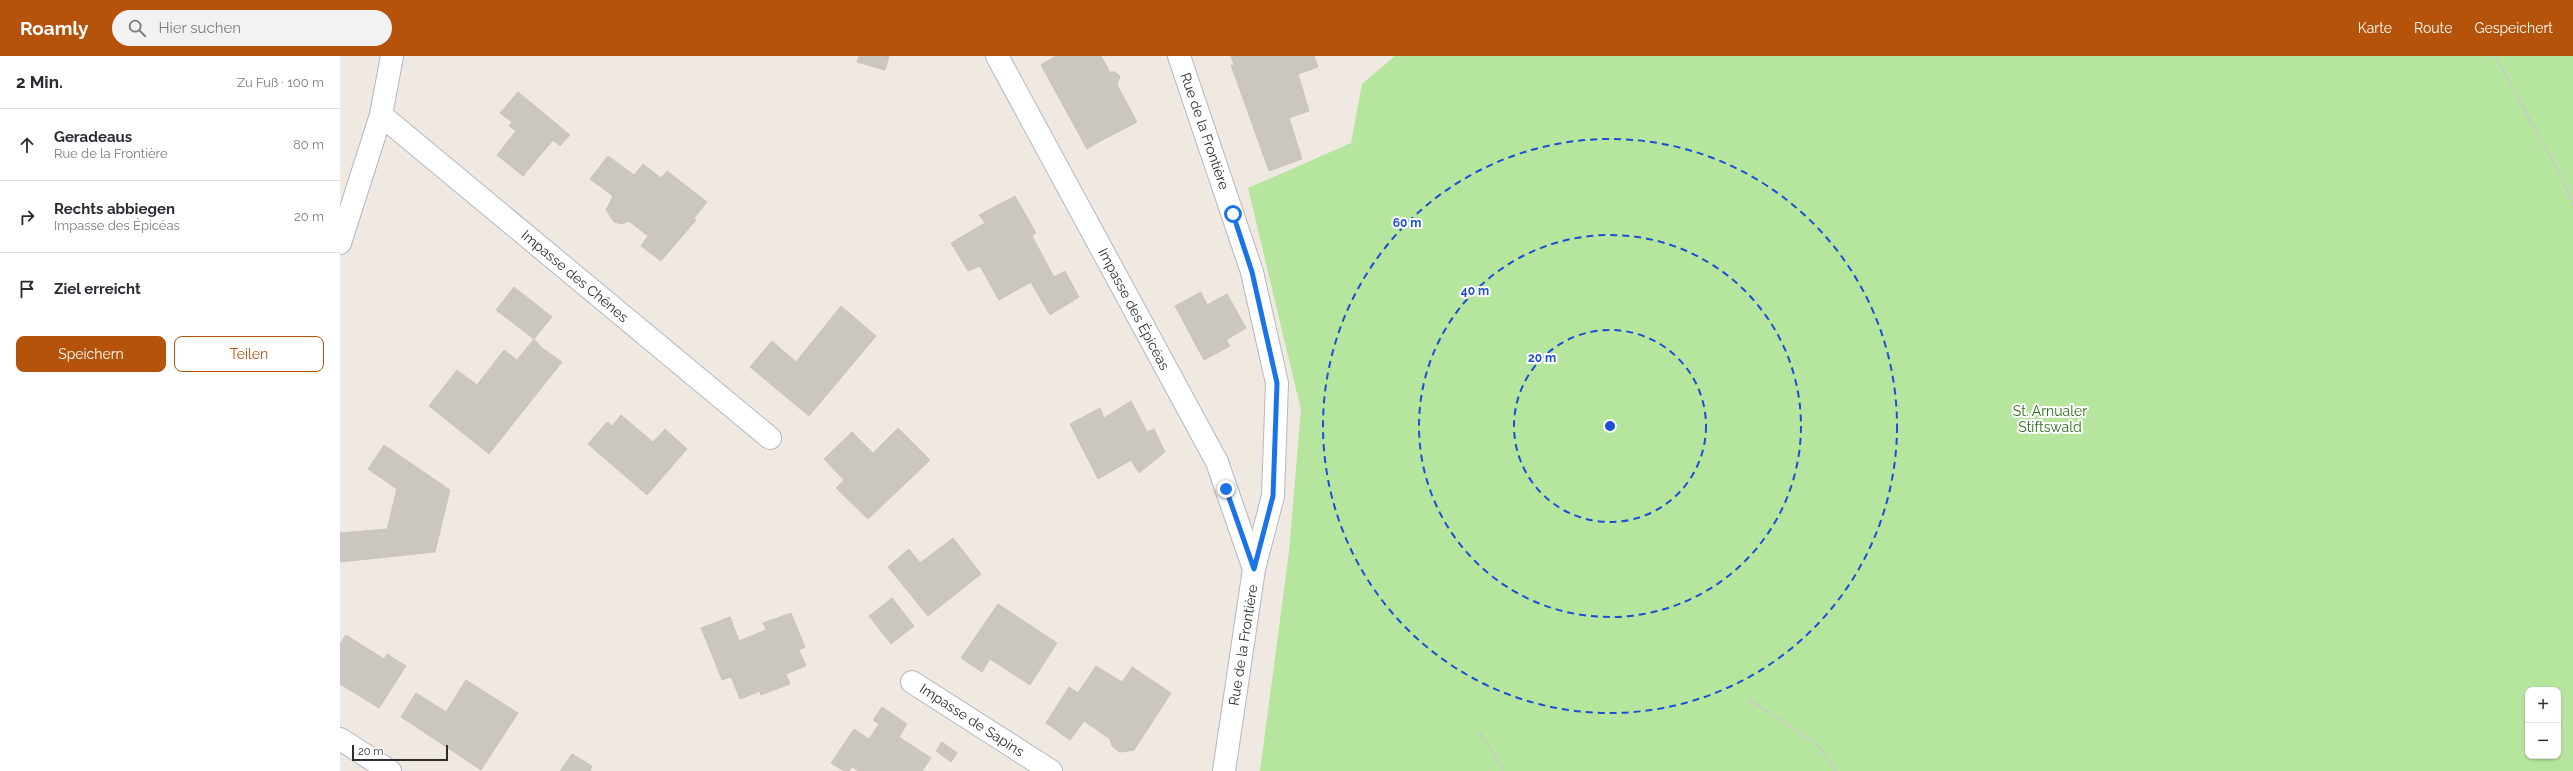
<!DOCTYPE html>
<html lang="de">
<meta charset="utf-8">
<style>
:root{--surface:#fff;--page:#f2f2f3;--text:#2b2b33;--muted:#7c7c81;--line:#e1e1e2;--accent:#b45309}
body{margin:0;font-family:Raleway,sans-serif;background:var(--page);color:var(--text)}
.controls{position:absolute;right:12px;bottom:12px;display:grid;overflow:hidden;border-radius:8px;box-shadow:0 1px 3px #0004}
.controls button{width:36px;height:36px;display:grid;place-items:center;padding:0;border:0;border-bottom:1px solid var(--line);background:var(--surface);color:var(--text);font:20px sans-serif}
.scale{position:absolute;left:12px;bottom:10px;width:96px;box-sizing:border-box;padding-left:4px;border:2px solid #2e2e2e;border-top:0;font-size:11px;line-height:14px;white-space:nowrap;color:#2e2e2e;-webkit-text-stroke:3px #fff;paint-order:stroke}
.stop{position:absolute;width:12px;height:12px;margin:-9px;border:3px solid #1a73e8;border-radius:50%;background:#fff}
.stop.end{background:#1a73e8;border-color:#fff;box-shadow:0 1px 4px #0008}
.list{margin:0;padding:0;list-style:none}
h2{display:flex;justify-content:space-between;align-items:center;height:52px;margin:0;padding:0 16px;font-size:17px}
h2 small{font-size:13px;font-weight:400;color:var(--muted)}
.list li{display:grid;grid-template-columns:26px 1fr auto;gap:12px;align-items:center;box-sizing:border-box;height:72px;padding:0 16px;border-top:1px solid var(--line)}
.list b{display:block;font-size:15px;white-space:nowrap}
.list p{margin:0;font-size:13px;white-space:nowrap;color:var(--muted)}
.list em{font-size:13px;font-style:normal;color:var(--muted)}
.actions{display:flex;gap:8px;padding:12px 16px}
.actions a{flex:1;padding:9px 0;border:1px solid var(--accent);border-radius:8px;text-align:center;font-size:14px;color:var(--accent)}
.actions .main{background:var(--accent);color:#fff}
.icon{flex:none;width:22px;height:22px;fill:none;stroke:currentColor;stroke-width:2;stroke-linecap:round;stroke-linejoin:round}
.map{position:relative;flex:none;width:2233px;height:715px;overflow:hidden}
header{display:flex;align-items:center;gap:24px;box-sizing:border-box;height:56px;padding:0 20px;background:var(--accent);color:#fff}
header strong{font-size:19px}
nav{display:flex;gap:22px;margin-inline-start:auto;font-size:14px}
.search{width:280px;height:36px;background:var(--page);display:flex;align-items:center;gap:10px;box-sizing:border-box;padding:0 14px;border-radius:22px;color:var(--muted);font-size:15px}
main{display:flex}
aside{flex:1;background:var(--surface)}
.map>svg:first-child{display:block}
.green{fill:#b6e59e;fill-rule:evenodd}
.building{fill:#cbc7bf;stroke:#cbc5ba}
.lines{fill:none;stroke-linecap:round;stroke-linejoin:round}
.minor-casing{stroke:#b4b7c1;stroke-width:24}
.path{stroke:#c9c9c9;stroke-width:2.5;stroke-dasharray:3 2;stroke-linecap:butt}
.minor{stroke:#fff;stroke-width:22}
.route{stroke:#1a73e8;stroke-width:5}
.ring{fill:none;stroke:#1d4ed8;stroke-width:2;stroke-dasharray:7 5}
.labels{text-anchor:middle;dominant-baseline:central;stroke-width:4;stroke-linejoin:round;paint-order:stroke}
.street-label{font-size:14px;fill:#2e2e2e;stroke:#fff}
.park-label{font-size:14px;fill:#2c6e1b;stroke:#fff}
.centre{fill:#1d4ed8;stroke:#fff;stroke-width:2}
.ring-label{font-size:12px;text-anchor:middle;font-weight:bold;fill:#1d4ed8;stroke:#fff;stroke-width:4;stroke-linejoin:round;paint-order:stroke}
</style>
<header>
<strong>Roamly</strong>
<div class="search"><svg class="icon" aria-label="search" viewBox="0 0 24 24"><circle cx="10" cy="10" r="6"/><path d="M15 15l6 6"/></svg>Hier suchen</div>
<nav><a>Karte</a><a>Route</a><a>Gespeichert</a></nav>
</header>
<main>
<aside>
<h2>2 Min.<small>Zu Fuß · 100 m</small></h2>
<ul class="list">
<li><svg class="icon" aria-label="ahead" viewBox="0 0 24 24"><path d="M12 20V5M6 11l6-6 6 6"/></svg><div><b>Geradeaus</b><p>Rue de la Frontière</p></div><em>80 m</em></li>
<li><svg class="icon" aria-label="right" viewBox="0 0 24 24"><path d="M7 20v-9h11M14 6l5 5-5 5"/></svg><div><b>Rechts abbiegen</b><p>Impasse des Épicéas</p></div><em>20 m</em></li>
<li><svg class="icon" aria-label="arrive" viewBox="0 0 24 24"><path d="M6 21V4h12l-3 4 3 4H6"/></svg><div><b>Ziel erreicht</b></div></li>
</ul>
<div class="actions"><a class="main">Speichern</a><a>Teilen</a></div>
</aside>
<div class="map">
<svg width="2233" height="715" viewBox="0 0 2233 715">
<rect width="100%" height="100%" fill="#efe9e1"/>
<path class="green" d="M1055,0H2233V715H920L949,496L961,354L908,132L1011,87L1022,28ZM2188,634H2218V700H2188Z"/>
<g class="building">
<path d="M519,0H533L541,13L517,6Z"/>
<path d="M533,0H549L545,14L541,13Z"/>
<path d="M716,0H761L770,16H775L780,20L777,29L797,66L755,88L709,4Z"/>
<path d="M891,0H974L978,11L958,18L969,55L949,62L962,103L929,115L891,9H894Z"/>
<path d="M709,4L755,88L747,93L701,9Z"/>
<path d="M178,36L230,79L220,90L213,84L183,120L157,99L176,75L169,70L172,66L160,57Z"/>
<path d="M268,100L294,119L283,133L280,131L273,140L250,123Z"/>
<path d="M303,108L321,122L327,115L367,146L354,162L356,164L321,205L301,190L308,180L289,165L282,168L274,166L266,154L273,140L280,131L283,133Z"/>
<path d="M675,140L696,177L692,180L714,221L694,232L691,226L659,244L640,210L628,215L611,187L645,167L639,159Z"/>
<path d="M725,215L739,241L710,259L694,232Z"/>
<path d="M174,231L212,261L194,283L156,254Z"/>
<path d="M861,236L867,249L887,238L906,272L886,284L890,290L864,304L835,250Z"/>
<path d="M501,250L536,280L469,360L410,311L432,285L456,306Z"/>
<path d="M194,283L202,292L222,306L149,398L89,350L117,314L137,329L164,294L177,304Z"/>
<path d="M791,345L807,376L814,373L825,396L799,417L791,404L758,423L730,368L760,352L764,362Z"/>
<path d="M281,359L313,386L325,373L347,393L307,439L248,388L267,366L272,370Z"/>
<path d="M558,372L590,404L528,463L496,432L504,424L484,403L512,376L533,397Z"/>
<path d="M44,389L110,434L95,496L0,506V477L47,473L57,433L28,413Z"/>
<path d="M613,482L641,518L588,560L548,511L569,493L580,507Z"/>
<path d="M552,542L574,570L551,588L529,560Z"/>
<path d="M658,548L717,587L690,629L650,603L642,616L621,602Z"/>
<path d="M451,557L465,591L459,594L466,610L446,618L450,628L421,639L420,635L400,643L391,621L382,624L371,596L426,574L423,567Z"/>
<path d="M390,561L399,585L371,596L361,572Z"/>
<path d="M6,579L44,603L47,598L66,610L39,652L0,628V588Z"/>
<path d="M756,610L782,626L785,622L824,648L794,694L782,696L778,695L772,690L770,683L744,665L730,684L706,667L729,631L738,637Z"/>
<path d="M792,611L831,637L824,648L785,622Z"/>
<path d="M126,624L178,657L141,714L61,661L76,637L106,656Z"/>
<path d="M542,651L567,668L559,681L591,702L582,715H518L511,710L539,668L533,664Z"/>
<path d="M514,673L529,683L509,715H504L491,707Z"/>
<path d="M602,686L617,697L611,706L596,695Z"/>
<path d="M232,698L252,710L250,715H220Z"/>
</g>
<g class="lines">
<defs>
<g id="minor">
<path d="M657,0L877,406L914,513"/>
<path d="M839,0L912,216L937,327L933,440L914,513L884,715"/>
<path d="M41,59L430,382"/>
<path d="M0,187L41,59L52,0"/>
<path d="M572,626L711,715"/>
<path d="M0,683L50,715"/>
</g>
</defs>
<use href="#minor" class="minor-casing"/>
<g class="path">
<path d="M2155,0L2221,120L2233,149"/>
<path d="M1409,643L1476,688L1497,715"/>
<path d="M1140,677L1164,715"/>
</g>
<use href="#minor" class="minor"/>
</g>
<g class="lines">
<path class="route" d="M886,433L914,513L933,440L937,327L912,216L893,158"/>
</g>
<g class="ring">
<circle cx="1270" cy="370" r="96"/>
<circle cx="1270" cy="370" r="191"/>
<circle cx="1270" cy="370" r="287"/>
</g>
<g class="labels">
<g class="street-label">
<text transform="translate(865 75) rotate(71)">Rue de la Frontière</text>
<text transform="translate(235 220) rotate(40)">Impasse des Chênes</text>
<text transform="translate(794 253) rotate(62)">Impasse des Épicéas</text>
<text transform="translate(903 589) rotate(-81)">Rue de la Frontière</text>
<text transform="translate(632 664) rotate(33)">Impasse de Sapins</text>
</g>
<g class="park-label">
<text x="1710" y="355">St. Arnualer<tspan x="1710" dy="16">Stiftswald</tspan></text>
</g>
</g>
<circle cx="1270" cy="370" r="6" class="centre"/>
<g class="ring-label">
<text x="1067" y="171">60 m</text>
<text x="1135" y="239">40 m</text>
<text x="1202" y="306">20 m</text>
</g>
</svg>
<div class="controls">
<button>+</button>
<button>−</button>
</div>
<div class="scale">20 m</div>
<div class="stop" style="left:893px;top:158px"></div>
<div class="stop end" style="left:886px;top:433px"></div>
</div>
</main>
